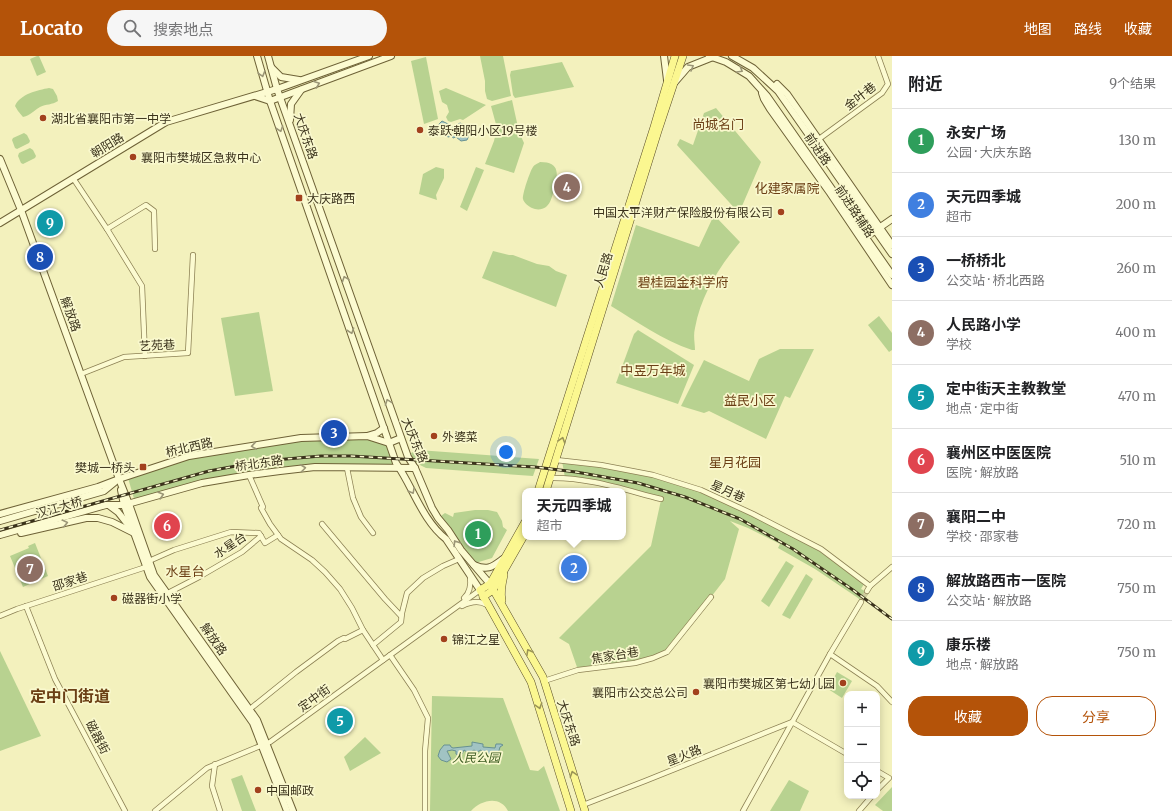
<!DOCTYPE html>
<html lang="zh">
<meta charset="utf-8">
<style>
:root{--surface:#fff;--page:#f6f6f6;--text:#202124;--muted:#757577;--line:#e0e0e0;--accent:#b45309}
body{margin:0;font-family:Merriweather,"Noto Sans SC",serif;background:var(--page);color:var(--text)}
.controls{position:absolute;right:12px;bottom:12px;display:grid;overflow:hidden;border-radius:8px;box-shadow:0 2px 10px #0003}
.controls button{width:36px;height:36px;display:grid;place-items:center;padding:0;border:0;border-bottom:1px solid var(--line);background:var(--surface);color:var(--text);font:20px sans-serif}
.you{position:absolute;left:506px;top:396px;width:14px;height:14px;margin:-10px;border:3px solid #fff;border-radius:50%;background:#1a73e8;box-shadow:0 0 0 6px #1a73e833}
.badge{display:grid;place-items:center;width:26px;height:26px;border-radius:50%;background:var(--accent);color:#fff;font-size:13px;font-weight:700}
.pin{position:absolute;translate:-50% -50%;border:2px solid #fff;box-shadow:0 1px 4px #0006}
.popup{position:absolute;left:522px;top:432px;width:104px;height:52px;box-sizing:border-box;display:grid;place-content:center;border-radius:8px;background:var(--surface);filter:drop-shadow(0 1px 3px #0005);font-size:13px;white-space:nowrap;color:var(--muted)}
.popup b{font-size:15px;color:var(--text)}
.popup::after{content:'';position:absolute;left:50%;top:100%;margin-left:-8px;border:8px solid transparent;border-top-color:var(--surface)}
.list{margin:0;padding:0;list-style:none}
h2{display:flex;justify-content:space-between;align-items:center;height:52px;margin:0;padding:0 16px;font-size:17px}
h2 small{font-size:13px;font-weight:400;color:var(--muted)}
.list li{display:grid;grid-template-columns:26px 1fr auto;gap:12px;align-items:center;box-sizing:border-box;height:64px;padding:0 16px;border-top:1px solid var(--line)}
.list b{display:block;font-size:15px;white-space:nowrap}
.list p{margin:0;font-size:13px;white-space:nowrap;color:var(--muted)}
.list em{font-size:13px;font-style:normal;color:var(--muted)}
.actions{display:flex;gap:8px;padding:12px 16px}
.actions a{flex:1;padding:9px 0;border:1px solid var(--accent);border-radius:16px;text-align:center;font-size:14px;color:var(--accent)}
.actions .main{background:var(--accent);color:#fff}
.icon{flex:none;width:22px;height:22px;fill:none;stroke:currentColor;stroke-width:2;stroke-linecap:round;stroke-linejoin:round}
.map{position:relative;flex:none;width:892px;height:755px;overflow:hidden}
header{display:flex;align-items:center;gap:24px;box-sizing:border-box;height:56px;padding:0 20px;background:var(--accent);color:#fff}
header strong{font-size:19px}
nav{display:flex;gap:22px;margin-inline-start:auto;font-size:14px}
.search{width:280px;height:36px;background:var(--page);display:flex;align-items:center;gap:10px;box-sizing:border-box;padding:0 14px;border-radius:22px;color:var(--muted);font-size:15px}
main{display:flex}
aside{flex:1;background:var(--surface)}
.map>svg:first-child{display:block}
.green{fill:#b8d290}
.water{fill:#a1c3c3;stroke:#679192}
.lines{fill:none;stroke-linecap:round;stroke-linejoin:round}
.street-tunnel{stroke:#cecb9d;stroke-width:4.5;stroke-dasharray:4.5 2;stroke-linecap:butt}
.street-casing{stroke:#8c8154;stroke-width:6}
.secondary-casing{stroke:#6e6237;stroke-width:8}
.primary-casing{stroke:#594d29;stroke-width:8}
.street{stroke:#fcfbd1;stroke-width:4.5}
.secondary{stroke:#fcfbd1;stroke-width:6}
.primary{stroke:#fbf790;stroke-width:7}
.rail-casing{stroke:#3a321b;stroke-width:3}
.rail{stroke:#f9f8cd;stroke-width:1.5;stroke-dasharray:4.5;stroke-linecap:butt}
.oneway{stroke:#9b9676}
.oneway2{stroke:#9a9456}
.poi-dot{fill:#a2411d;stroke:#f9f8cd;stroke-width:1.5}
.labels{text-anchor:middle;dominant-baseline:central;stroke-width:3.5;stroke-linejoin:round;paint-order:stroke}
.street-label{font-size:12px;fill:#3a321b;stroke:#f9f8cd}
.poi-label{font-size:12px;fill:#3a321b;stroke:#f9f8cd;text-anchor:start}
.park-label{font-size:12px;font-style:italic;fill:#3a591f;stroke:#f9f8cd}
.neighbourhood-label{font-size:13px;fill:#6b3f15;stroke:#f9f8cd}
.district-label{font-size:16px;font-weight:bold;fill:#6b3f15;stroke:#f9f8cd}
</style>
<header>
<strong>Locato</strong>
<div class="search"><svg class="icon" aria-label="search" viewBox="0 0 24 24"><circle cx="10" cy="10" r="6"/><path d="M15 15l6 6"/></svg>搜索地点</div>
<nav><a>地图</a><a>路线</a><a>收藏</a></nav>
</header>
<main>
<div class="map">
<svg width="892" height="755" viewBox="0 0 892 755">
<rect width="100%" height="100%" fill="#f3f1bd"/>
<g class="green">
<path d="M37,0H39L46,16L37,20L30,3Z"/>
<path d="M480,0H503L511,40L492,45L487,43L485,35V25Z"/>
<path d="M426,1L438,63L424,68L411,5Z"/>
<path d="M562,6L574,31L515,42L513,39L510,19L511,15Z"/>
<path d="M49,32L53,33L57,40L58,45C52,49 46,48 40,51C33,55 31,59 23,61L18,55L15,50C20,38 38,34 49,32Z"/>
<path d="M446,32L486,49L463,64L460,63L451,66L448,65L446,61L449,56L447,49L442,46L439,35Z"/>
<path d="M512,44L519,76L524,87L514,117L485,108L494,85L497,72L491,50Z"/>
<path d="M716,52L761,106L739,157L677,89L680,83L693,89L704,57Z"/>
<path d="M24,77L27,79L30,85L29,87L17,93L15,92L12,84L13,82Z"/>
<path d="M30,92L33,94L36,100L35,102L23,108L21,107L18,100L19,97Z"/>
<path d="M540,106C561,106 558,119 554,134C552,140 551,147 546,151C542,154 536,154 532,152C528,150 524,147 523,143C522,139 530,115 533,111C535,108 537,108 540,106Z"/>
<path d="M436,111L444,113V122L436,139L437,144L419,138L423,118Z"/>
<path d="M476,111L484,114L467,155L460,151Z"/>
<path d="M714,159L740,186C719,211 701,239 695,272C693,280 695,287 695,294H692C663,284 637,266 611,250L636,169L699,191Z"/>
<path d="M493,195L509,199H513L537,208L549,210L556,215L567,219L556,251L482,222Z"/>
<path d="M259,256L273,335L235,340L221,262Z"/>
<path d="M879,260L892,277V294L889,296L868,269Z"/>
<path d="M638,274L694,309L678,348L616,327L634,278Z"/>
<path d="M780,293H814L790,342L785,340L766,383L709,355L704,357L681,350L704,304L749,325L759,303Z"/>
<path d="M367,380L389,387L400,412L315,411L249,419L135,446L128,422L188,401L301,382Z"/>
<path d="M418,394L539,403L533,420L426,412L414,406L411,397Z"/>
<path d="M562,405L653,419L701,434L821,494L864,528L861,533L869,537L862,547L858,542L815,513L778,492L780,488L748,472L730,465L739,473L725,523L690,568L667,596L635,607L578,614L569,588L559,582L651,490L661,444L594,426L565,422Z"/>
<path d="M475,454H488L497,456L502,465L503,471L507,474L492,502L472,508L438,462L445,457L453,461L454,457Z"/>
<path d="M35,487L48,520L23,531L10,500L29,492L28,490Z"/>
<path d="M786,505L794,510L769,551L761,545Z"/>
<path d="M806,518L813,523L790,563L782,559Z"/>
<path d="M0,595L41,680L0,695Z"/>
<path d="M837,616L852,625L842,642L828,633Z"/>
<path d="M432,640L503,642L530,714L538,715L544,710L560,755H508C500,739 481,744 471,755H430Z"/>
<path d="M365,681L381,697L350,715L344,701Z"/>
<path d="M242,719L256,755H242L231,723Z"/>
<path d="M789,724L809,735L800,755H770Z"/>
<path d="M892,731V755H883L875,749Z"/>
</g>
<g class="water">
<path d="M442,65L454,71L460,67L465,69C469,75 470,78 467,84L461,85L456,81L453,82L452,80L448,81L444,78L445,74L438,69Z"/>
<path d="M472,686L483,688V691L495,692L496,688H501L503,689L500,691L498,698C492,699 487,697 482,698V695L481,694L477,696L474,694L471,696H467L464,694L462,698L458,699L456,698V695L452,694L447,695L451,703L447,706L441,704L438,700L440,694L444,689H450L451,691L453,692L472,690Z"/>
</g>
<g class="lines">
<path class="street-tunnel" d="M861,546L867,535"/>
<defs>
<g id="street">
<path d="M819,83L882,37L888,28L878,0"/>
<path d="M73,122L107,173L146,149L154,155L155,193"/>
<path d="M107,173L142,230L145,300"/>
<path d="M81,318L124,301L188,297L193,199"/>
<path d="M556,404L601,409L653,419L701,434L753,458L821,493L870,530L867,535"/>
<path d="M347,412L353,442L361,461L373,477"/>
<path d="M249,419L263,451L261,452L270,468L281,483L312,504L325,516L340,533L352,552L363,574L383,604"/>
<path d="M550,422C588,421 625,434 661,443"/>
<path d="M322,468L385,543L401,560"/>
<path d="M149,505L174,494L231,476L259,477L265,487L278,479"/>
<path d="M870,530L892,511"/>
<path d="M168,537L199,521L242,496L261,480"/>
<path d="M464,542C471,536 471,528 470,520"/>
<path d="M26,550L55,623L125,755"/>
<path d="M462,550C470,546 479,544 487,549"/>
<path d="M0,560L17,553L146,511"/>
<path d="M373,589L401,566L402,557L407,537L423,522L443,510L459,503"/>
<path d="M830,598L877,630L892,646"/>
<path d="M390,599L414,634L428,662L425,695V755"/>
<path d="M544,625L578,614L635,607L653,602L667,596L711,541"/>
<path d="M250,653L296,616L338,585L344,582L345,583L363,574"/>
<path d="M215,708L212,730L220,755"/>
<path d="M877,715L889,722L877,734"/>
<path d="M583,749L645,725L792,666L847,698"/>
<path d="M155,755L207,712L270,686L480,534"/>
<path d="M743,755L830,598L861,546"/>
<path d="M859,755L872,740"/>
</g>
<g id="secondary">
<path d="M257,0L270,45L396,407C413,431 422,464 446,483L480,534"/>
<path d="M268,0L277,33L408,401L415,412L432,452L438,462L448,474L461,494L490,528"/>
<path d="M664,0L667,24"/>
<path d="M709,0L726,6L749,20L767,40L892,219"/>
<path d="M732,0L753,12L778,35L892,198"/>
<path d="M271,11L281,21L299,24"/>
<path d="M675,26L688,11L713,1"/>
<path d="M777,28L787,38L892,189"/>
<path d="M762,37L764,43L770,53L830,137L892,229"/>
<path d="M255,40L270,45L391,0"/>
<path d="M290,64L291,48L301,34"/>
<path d="M0,103L21,154L119,423L129,448L154,519L257,664L293,755"/>
<path d="M0,167L166,66L277,33L369,0"/>
<path d="M866,181L892,163"/>
<path d="M367,380L377,377L384,372"/>
<path d="M121,434L124,449L150,521L253,667L287,755"/>
<path d="M110,450L118,456L129,470"/>
<path d="M0,458L98,431L119,423L189,400L301,382L367,380L389,387L401,382"/>
<path d="M0,465L104,435L115,426"/>
<path d="M21,477L86,462H98L112,466L134,477"/>
<path d="M0,479L106,449H124L202,427L249,419L280,415L315,411L415,412"/>
<path d="M474,509C488,515 492,511 503,503"/>
</g>
<g id="primary">
<path d="M538,435L654,71L675,0"/>
<path d="M546,435L658,75L683,0"/>
<path d="M525,466L490,528L480,534L531,626L571,755"/>
<path d="M490,528L543,621L585,755"/>
<path d="M483,541L493,534L525,478"/>
<path d="M502,544C500,536 502,528 504,519"/>
</g>
</defs>
<use href="#street" class="street-casing"/>
<use href="#secondary" class="secondary-casing"/>
<use href="#primary" class="primary-casing"/>
<use href="#street" class="street"/>
<use href="#secondary" class="secondary"/>
<use href="#primary" class="primary"/>
<defs>
<path id="rail" d="M0,474L209,415L263,405L321,400H351L535,411L576,416L638,427L685,441L740,463L793,493L853,534L892,563"/>
</defs>
<use href="#rail" class="rail-casing"/>
<use href="#rail" class="rail"/>
</g>
<defs><path id="oneway-chevron" d="M-2-3.5L2.5 0L-2 3.5" fill="none" stroke-width="1.6" stroke-linecap="round" stroke-linejoin="round"/></defs>
<g class="oneway">
<use href="#oneway-chevron" transform="translate(691 11) rotate(-30)"/>
<use href="#oneway-chevron" transform="translate(740 14) rotate(30)"/>
<use href="#oneway-chevron" transform="translate(262 18) rotate(74)"/>
<use href="#oneway-chevron" transform="translate(317 28) rotate(-20)"/>
<use href="#oneway-chevron" transform="translate(280 73) rotate(71)"/>
<use href="#oneway-chevron" transform="translate(345 223) rotate(-110)"/>
<use href="#oneway-chevron" transform="translate(351 275) rotate(71)"/>
<use href="#oneway-chevron" transform="translate(388 346) rotate(-110)"/>
<use href="#oneway-chevron" transform="translate(254 390) rotate(171)"/>
<use href="#oneway-chevron" transform="translate(303 412) rotate(-7)"/>
<use href="#oneway-chevron" transform="translate(412 435) rotate(62)"/>
<use href="#oneway-chevron" transform="translate(161 439) rotate(-16)"/>
<use href="#oneway-chevron" transform="translate(65 467) rotate(-13)"/>
<use href="#oneway-chevron" transform="translate(456 487) rotate(-122)"/>
</g>
<g class="oneway2">
<use href="#oneway-chevron" transform="translate(562 384) rotate(-73)"/>
<use href="#oneway-chevron" transform="translate(529 596) rotate(-119)"/>
<use href="#oneway-chevron" transform="translate(539 650) rotate(73)"/>
<use href="#oneway-chevron" transform="translate(573 718) rotate(-108)"/>
</g>
<g class="poi-dot">
<circle cx="43" cy="62" r="4"/>
<circle cx="420" cy="74" r="4"/>
<circle cx="133" cy="101" r="4"/>
<rect x="295" y="138" width="8" height="8" rx="2"/>
<circle cx="781" cy="156" r="4"/>
<circle cx="434" cy="380" r="4"/>
<rect x="139" y="407" width="8" height="8" rx="2"/>
<circle cx="114" cy="542" r="4"/>
<circle cx="444" cy="583" r="4"/>
<circle cx="843" cy="627" r="4"/>
<circle cx="696" cy="636" r="4"/>
<circle cx="258" cy="734" r="4"/>
</g>
<g class="labels">
<g class="street-label">
<text transform="translate(860 40) rotate(-38)">金叶巷</text>
<text transform="translate(306 80) rotate(71)">大庆东路</text>
<text transform="translate(107 89) rotate(-31)">朝阳路</text>
<text transform="translate(818 93) rotate(55)">前进路</text>
<text transform="translate(855 155) rotate(56)">前进路辅路</text>
<text transform="translate(603 214) rotate(-73)">人民路</text>
<text transform="translate(71 258) rotate(70)">解放路</text>
<text transform="translate(157 289) rotate(-3)">艺苑巷</text>
<text transform="translate(415 384) rotate(67)">大庆东路</text>
<text transform="translate(189 391) rotate(-13)">桥北西路</text>
<text transform="translate(259 407) rotate(-8)">桥北东路</text>
<text transform="translate(728 435) rotate(24)">星月巷</text>
<text transform="translate(59 451) rotate(-16)">汉江大桥</text>
<text transform="translate(230 489) rotate(-34)">水星台</text>
<text transform="translate(70 525) rotate(-18)">邵家巷</text>
<text transform="translate(214 583) rotate(55)">解放路</text>
<text transform="translate(615 599) rotate(-9)">焦家台巷</text>
<text transform="translate(314 642) rotate(-36)">定中街</text>
<text transform="translate(569 667) rotate(72)">大庆东路</text>
<text transform="translate(98 681) rotate(62)">磁器街</text>
<text transform="translate(684 699) rotate(-22)">星火路</text>
</g>
<g class="poi-label">
<text x="51" y="62">湖北省襄阳市第一中学</text>
<text x="428" y="74">泰跃·朝阳小区19号楼</text>
<text x="141" y="101">襄阳市樊城区急救中心</text>
<text x="307" y="142">大庆路西</text>
<text x="773" y="156" text-anchor="end">中国太平洋财产保险股份有限公司</text>
<text x="442" y="380">外婆菜</text>
<text x="135" y="411" text-anchor="end">樊城一桥头</text>
<text x="122" y="542">磁器街小学</text>
<text x="452" y="583">锦江之星</text>
<text x="835" y="627" text-anchor="end">襄阳市樊城区第七幼儿园</text>
<text x="688" y="636" text-anchor="end">襄阳市公交总公司</text>
<text x="266" y="734">中国邮政</text>
</g>
<g class="park-label">
<text x="476" y="701">人民公园</text>
</g>
<g class="neighbourhood-label">
<text x="718" y="68">尚城名门</text>
<text x="787" y="132">化建家属院</text>
<text x="683" y="226">碧桂园金科学府</text>
<text x="653" y="314">中昱万年城</text>
<text x="750" y="344">益民小区</text>
<text x="735" y="406">星月花园</text>
<text x="185" y="515">水星台</text>
</g>
<g class="district-label">
<text x="70" y="640">定中门街道</text>
</g>
</g>
</svg>
<div class="controls">
<button>+</button>
<button>−</button>
<button><svg class="icon" aria-label="locate" viewBox="0 0 24 24"><circle cx="12" cy="12" r="6"/><path d="M12 2v4M12 18v4M2 12h4M18 12h4"/></svg></button>
</div>
<div class="you"></div>
<div class="pin badge" style="left:478px;top:478px;background:#2e9e5b">1</div>
<div class="pin badge" style="left:574px;top:512px;background:#3f7fe0">2</div>
<div class="popup"><b>天元四季城</b>超市</div>
<div class="pin badge" style="left:334px;top:377px;background:#1a4fb4">3</div>
<div class="pin badge" style="left:567px;top:131px;background:#8d6e63">4</div>
<div class="pin badge" style="left:340px;top:665px;background:#0f9aa8">5</div>
<div class="pin badge" style="left:167px;top:470px;background:#e0444e">6</div>
<div class="pin badge" style="left:30px;top:513px;background:#8d6e63">7</div>
<div class="pin badge" style="left:40px;top:201px;background:#1a4fb4">8</div>
<div class="pin badge" style="left:50px;top:167px;background:#0f9aa8">9</div>
</div>
<aside>
<h2>附近<small>9个结果</small></h2>
<ul class="list">
<li><span class="badge" style="background:#2e9e5b">1</span><div><b>永安广场</b><p>公园 · 大庆东路</p></div><em>130 m</em></li>
<li><span class="badge" style="background:#3f7fe0">2</span><div><b>天元四季城</b><p>超市</p></div><em>200 m</em></li>
<li><span class="badge" style="background:#1a4fb4">3</span><div><b>一桥桥北</b><p>公交站 · 桥北西路</p></div><em>260 m</em></li>
<li><span class="badge" style="background:#8d6e63">4</span><div><b>人民路小学</b><p>学校</p></div><em>400 m</em></li>
<li><span class="badge" style="background:#0f9aa8">5</span><div><b>定中街天主教教堂</b><p>地点 · 定中街</p></div><em>470 m</em></li>
<li><span class="badge" style="background:#e0444e">6</span><div><b>襄州区中医医院</b><p>医院 · 解放路</p></div><em>510 m</em></li>
<li><span class="badge" style="background:#8d6e63">7</span><div><b>襄阳二中</b><p>学校 · 邵家巷</p></div><em>720 m</em></li>
<li><span class="badge" style="background:#1a4fb4">8</span><div><b>解放路西市一医院</b><p>公交站 · 解放路</p></div><em>750 m</em></li>
<li><span class="badge" style="background:#0f9aa8">9</span><div><b>康乐楼</b><p>地点 · 解放路</p></div><em>750 m</em></li>
</ul>
<div class="actions"><a class="main">收藏</a><a>分享</a></div>
</aside>
</main>
